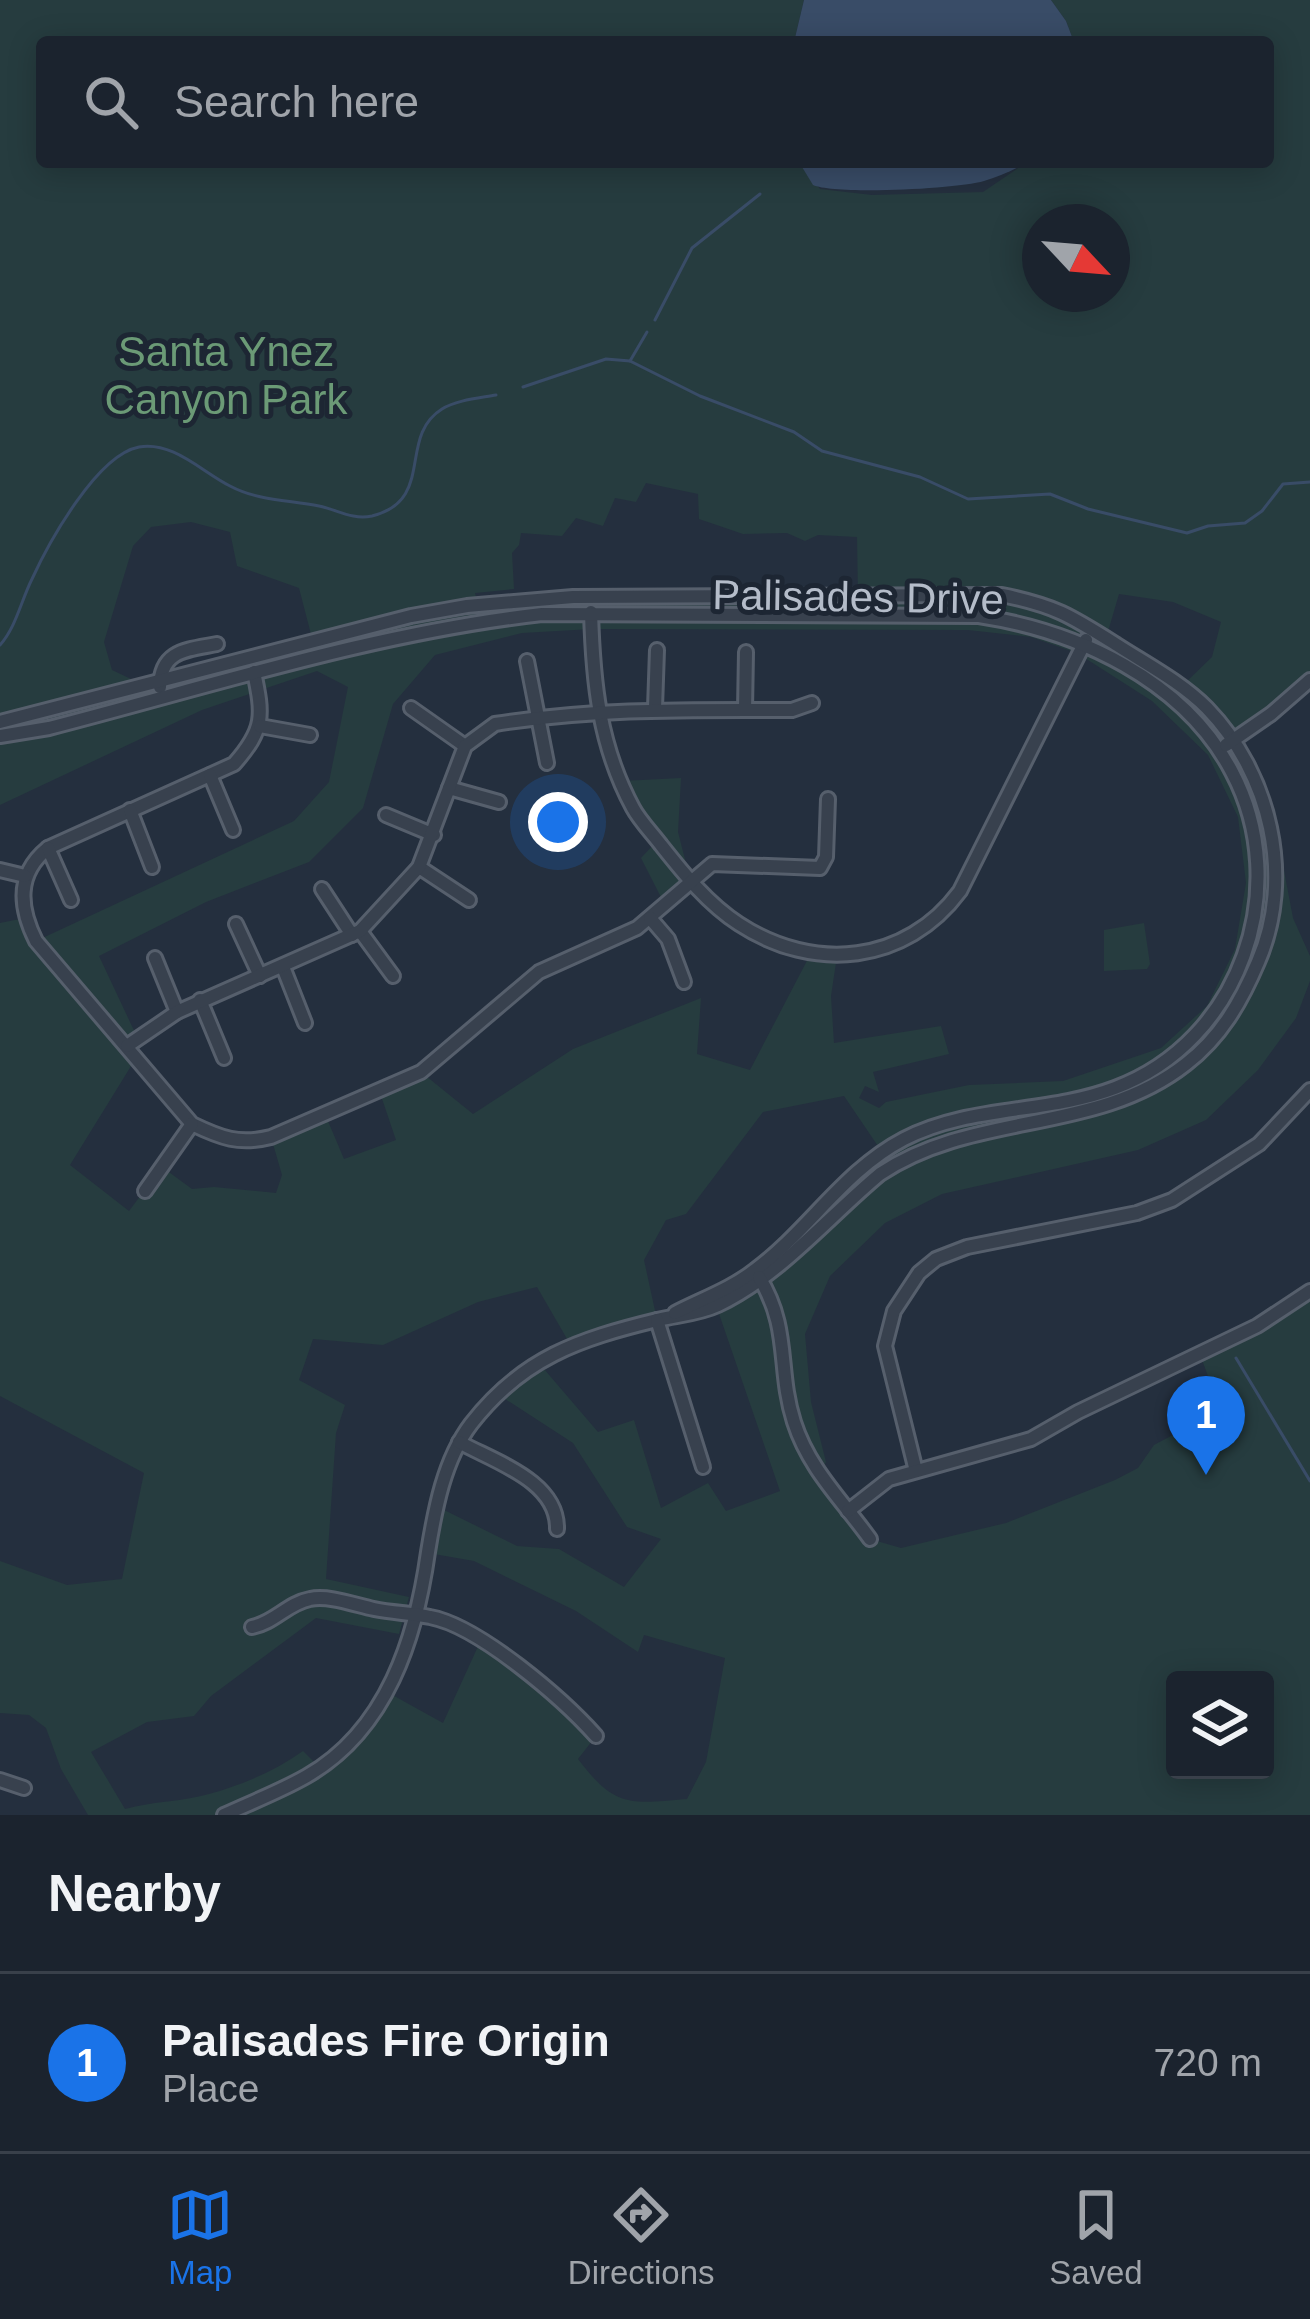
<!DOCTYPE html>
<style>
:root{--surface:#1b232e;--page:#282f3a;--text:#f1f3f6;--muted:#a0a4aa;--line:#39404a;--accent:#1a73e8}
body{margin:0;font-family:Arial,sans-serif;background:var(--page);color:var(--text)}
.controls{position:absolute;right:36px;bottom:36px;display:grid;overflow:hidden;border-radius:12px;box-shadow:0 6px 30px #0003}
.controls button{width:108px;height:108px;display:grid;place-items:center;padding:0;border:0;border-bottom:3px solid var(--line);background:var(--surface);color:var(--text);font:60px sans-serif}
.compass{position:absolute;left:1022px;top:204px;width:108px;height:108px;border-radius:50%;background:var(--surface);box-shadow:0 6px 30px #0003;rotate:116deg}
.you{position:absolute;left:558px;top:822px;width:42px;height:42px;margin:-30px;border:9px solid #fff;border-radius:50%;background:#1a73e8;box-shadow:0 0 0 18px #1a73e833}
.badge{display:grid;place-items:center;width:78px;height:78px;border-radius:50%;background:var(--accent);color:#fff;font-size:39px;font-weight:700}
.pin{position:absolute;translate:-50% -99px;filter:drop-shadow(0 3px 6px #0008)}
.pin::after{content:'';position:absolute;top:63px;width:42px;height:36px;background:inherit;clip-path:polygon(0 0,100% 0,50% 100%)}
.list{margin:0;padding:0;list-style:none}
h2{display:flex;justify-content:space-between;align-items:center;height:156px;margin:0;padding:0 48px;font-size:51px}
h2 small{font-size:39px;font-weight:400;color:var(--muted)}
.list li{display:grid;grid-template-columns:78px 1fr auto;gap:36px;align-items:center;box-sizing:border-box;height:180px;padding:0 48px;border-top:3px solid var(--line)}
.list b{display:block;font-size:45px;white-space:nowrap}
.list p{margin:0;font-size:39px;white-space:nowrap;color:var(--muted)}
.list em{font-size:39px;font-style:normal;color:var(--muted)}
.icon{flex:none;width:66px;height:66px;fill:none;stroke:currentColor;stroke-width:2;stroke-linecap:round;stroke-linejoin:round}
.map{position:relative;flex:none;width:1310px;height:1815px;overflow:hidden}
.search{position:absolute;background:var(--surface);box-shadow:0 6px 30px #0003;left:36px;right:36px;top:36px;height:132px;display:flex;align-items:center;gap:30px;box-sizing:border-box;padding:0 42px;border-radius:12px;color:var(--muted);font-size:45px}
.sheet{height:336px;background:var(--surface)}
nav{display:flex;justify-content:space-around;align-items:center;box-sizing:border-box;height:168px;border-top:3px solid var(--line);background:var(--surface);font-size:33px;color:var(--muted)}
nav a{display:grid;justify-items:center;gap:6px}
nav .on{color:var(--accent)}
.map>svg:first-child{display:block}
.green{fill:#263c3f;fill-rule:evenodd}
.water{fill:#394c67}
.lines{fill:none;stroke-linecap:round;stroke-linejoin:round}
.stream{stroke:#394c67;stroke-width:3}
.minor-casing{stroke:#565f6c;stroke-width:18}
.minor{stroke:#38414e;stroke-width:12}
.labels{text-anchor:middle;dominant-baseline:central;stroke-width:10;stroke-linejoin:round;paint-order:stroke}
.park-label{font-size:42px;fill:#6b9a76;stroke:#1d2633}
.street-label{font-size:42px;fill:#b4bcc9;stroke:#1d2633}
</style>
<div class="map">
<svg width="1310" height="1815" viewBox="0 0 1310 1815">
<rect width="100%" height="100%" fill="#242f3e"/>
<g class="green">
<path d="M0,0H804L794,42H42V162H799L820,189L872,195L983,192L1027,162H1268V42H1074L1066,21L1051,0H1310V676L1240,733L1271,802L1293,918L1310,956V981L1296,1018L1258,1070L1206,1120L1138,1150L942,1194L885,1223L830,1276L805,1334L811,1402L826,1462L818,1475L870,1539L901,1548L1006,1523L1115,1480L1138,1468L1154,1445L1220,1410L1200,1354L1310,1291V1815H88L61,1769L46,1728L29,1715L0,1713V1561L67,1585L122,1579L144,1473L0,1396V923L25,918L36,941L294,821L329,782L348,687L317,671L202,710L0,805ZM1040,222H1112V294H1040ZM646,483L698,494L699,519L743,534L787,533L805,541L818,535L857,537L858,597L478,605L475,593L514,589L512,553L519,545L521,533L562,536L576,518L603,526L615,498L636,502ZM191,522L230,532L237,566L299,588L313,642L146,686L112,670L104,642L133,546L151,527ZM1119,594L1173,602L1221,622L1212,657L1182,686L1107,635ZM592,629L968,630L1031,637L1077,653L1152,701L1208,755L1238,817L1246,883L1235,949L1207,1006L1161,1048L1063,1081L969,1085L886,1102L879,1108L859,1098L865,1086L879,1092L873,1072L949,1054L941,1026L834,1043L831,996L837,956L811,953L750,1070L697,1054L701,998L573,1049L473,1114L421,1072L379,1090L396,1140L344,1159L325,1114L271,1137L282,1175L276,1193L214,1187L192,1189L162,1167L129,1211L70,1165L136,1058L128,1046L138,1039L99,956L206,902L309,862L363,808L393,704L435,655L522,633ZM844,1096L882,1152L716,1305L780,1491L726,1511L708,1483L661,1508L634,1420L598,1432L538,1362L499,1395L573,1443L627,1527L661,1539L624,1587L559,1549L517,1546L436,1506L428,1553L474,1561L576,1611L638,1652L644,1635L725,1658L706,1762L687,1799C630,1804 615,1808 578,1759L596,1736L480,1642L443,1723L387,1692L338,1752L319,1767L303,1751C275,1771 242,1785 209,1794C182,1802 153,1801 125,1809L91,1752L147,1722L194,1716L211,1696L316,1618L399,1634L409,1597L326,1579L336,1433L345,1405L299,1380L313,1339L383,1345L478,1302L537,1287L570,1344L657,1320L644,1260L666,1220L686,1214L763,1112ZM1175,1680H1265V1770H1175Z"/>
<path d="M681,778L678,832L691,883L665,905L641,858L658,840L622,781Z"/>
<path d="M1144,923L1150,964L1147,969L1104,971V930Z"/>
</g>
<g class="water">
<path d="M804,0H1051L1066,21L1074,42H794Z"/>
<path d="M799,162H1027C1013,171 1000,176 984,181C958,189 835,195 813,185Z"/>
</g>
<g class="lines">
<g class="stream">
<path d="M655,320L692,248L760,194"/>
<path d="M630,361L647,332"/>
<path d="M523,387L606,359L630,361L700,396L794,432L822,451L920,477L968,499L1050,494L1088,509L1187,533L1208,526L1245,523L1262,511L1283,484L1310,482"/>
<path d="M0,645C16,627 21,601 32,579C49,542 97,455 139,447C173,441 202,472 230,486C258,501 289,500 319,506C338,510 352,520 372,516C436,500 397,437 442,409C456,400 480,398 496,395"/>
<path d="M1236,1358L1310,1481"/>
</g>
<defs>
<g id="minor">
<path d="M591,612C593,682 599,745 633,808C640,821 652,833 661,845C684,874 708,904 739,924C814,973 906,964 960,891L1086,640"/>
<path d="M527,661L547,763"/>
<path d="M254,672C263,715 265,729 234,764L48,848C16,874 19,907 36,941L192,1124C221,1138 239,1145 271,1137L421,1072L539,972L637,928L712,864L820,868L826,857L828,799"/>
<path d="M160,687C161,650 186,650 217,644"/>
<path d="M411,708L465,746"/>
<path d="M655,708L657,650"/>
<path d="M745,710L746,652"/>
<path d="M0,722L411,616L467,606L573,597L1002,595C1056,606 1071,616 1117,645C1148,665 1181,682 1207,708C1270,773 1295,877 1258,962C1241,1002 1221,1037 1186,1064C1096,1135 974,1111 880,1174C827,1218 782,1274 718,1305C699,1314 678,1315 657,1320C579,1339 522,1358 471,1424C444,1460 435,1509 428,1552C416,1638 387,1730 307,1776C281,1791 252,1802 224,1815"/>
<path d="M260,726L310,735"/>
<path d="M0,736L49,728C212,686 374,633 542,614L979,616C1077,631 1184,680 1232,772C1293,887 1241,1041 1115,1088C1047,1114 969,1105 904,1139C843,1171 809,1230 755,1270C731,1289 702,1299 675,1313"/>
<path d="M1226,745L1271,714L1310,680"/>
<path d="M210,775L233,830"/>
<path d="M449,788L499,802"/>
<path d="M130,810L152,867"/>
<path d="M386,815L434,835"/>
<path d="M48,848L71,900"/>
<path d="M419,867L469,900"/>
<path d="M0,870L25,876"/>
<path d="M322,889L352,935"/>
<path d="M650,918L668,939L684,982"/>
<path d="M236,924L260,976"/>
<path d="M360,931L393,976"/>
<path d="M155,958L177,1012"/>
<path d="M283,967L305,1023"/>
<path d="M200,1000L224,1058"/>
<path d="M127,1046L177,1012L360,931L419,867L465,746L495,724C595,708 692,710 792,710L812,703"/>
<path d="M145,1191L192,1124"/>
<path d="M759,1277C791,1329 777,1369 794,1422C809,1469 842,1500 870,1539"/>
<path d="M657,1320L703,1467"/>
<path d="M459,1442C495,1462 558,1481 557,1529"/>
<path d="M916,1471L885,1346L894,1311L919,1273L936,1259L967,1247L1137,1213L1172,1200L1259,1144L1310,1090"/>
<path d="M848,1511L889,1479L1031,1439L1078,1412L1257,1326L1310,1291"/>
<path d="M252,1627C274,1623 288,1603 310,1599C329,1595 355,1605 374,1609C393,1613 412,1613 430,1617C479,1626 563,1699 596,1736"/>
<path d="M0,1780L24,1788"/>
</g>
</defs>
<use href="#minor" class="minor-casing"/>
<use href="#minor" class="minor"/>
</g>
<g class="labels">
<g class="park-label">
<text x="226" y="351">Santa Ynez<tspan x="226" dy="48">Canyon Park</tspan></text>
</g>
<g class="street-label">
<text transform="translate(858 597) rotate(1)">Palisades Drive</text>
</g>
</g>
</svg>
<div class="controls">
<button><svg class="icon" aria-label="layers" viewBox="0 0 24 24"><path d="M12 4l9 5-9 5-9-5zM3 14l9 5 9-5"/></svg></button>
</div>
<svg class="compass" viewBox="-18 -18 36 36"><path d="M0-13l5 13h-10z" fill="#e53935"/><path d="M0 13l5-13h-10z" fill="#a0a4aa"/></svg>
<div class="you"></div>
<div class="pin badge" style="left:1206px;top:1475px">1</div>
<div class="search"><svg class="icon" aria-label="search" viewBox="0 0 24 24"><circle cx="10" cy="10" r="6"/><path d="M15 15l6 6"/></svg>Search here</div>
</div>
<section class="sheet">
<h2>Nearby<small></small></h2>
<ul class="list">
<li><span class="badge">1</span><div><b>Palisades Fire Origin</b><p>Place</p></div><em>720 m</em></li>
</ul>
</section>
<nav>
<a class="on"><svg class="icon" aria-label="map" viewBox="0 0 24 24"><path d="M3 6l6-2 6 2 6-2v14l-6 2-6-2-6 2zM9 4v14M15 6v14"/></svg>Map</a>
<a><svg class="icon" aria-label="directions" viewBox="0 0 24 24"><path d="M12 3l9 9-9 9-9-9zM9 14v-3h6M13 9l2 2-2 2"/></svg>Directions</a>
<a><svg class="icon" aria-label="saved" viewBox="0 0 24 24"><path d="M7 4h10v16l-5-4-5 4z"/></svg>Saved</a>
</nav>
